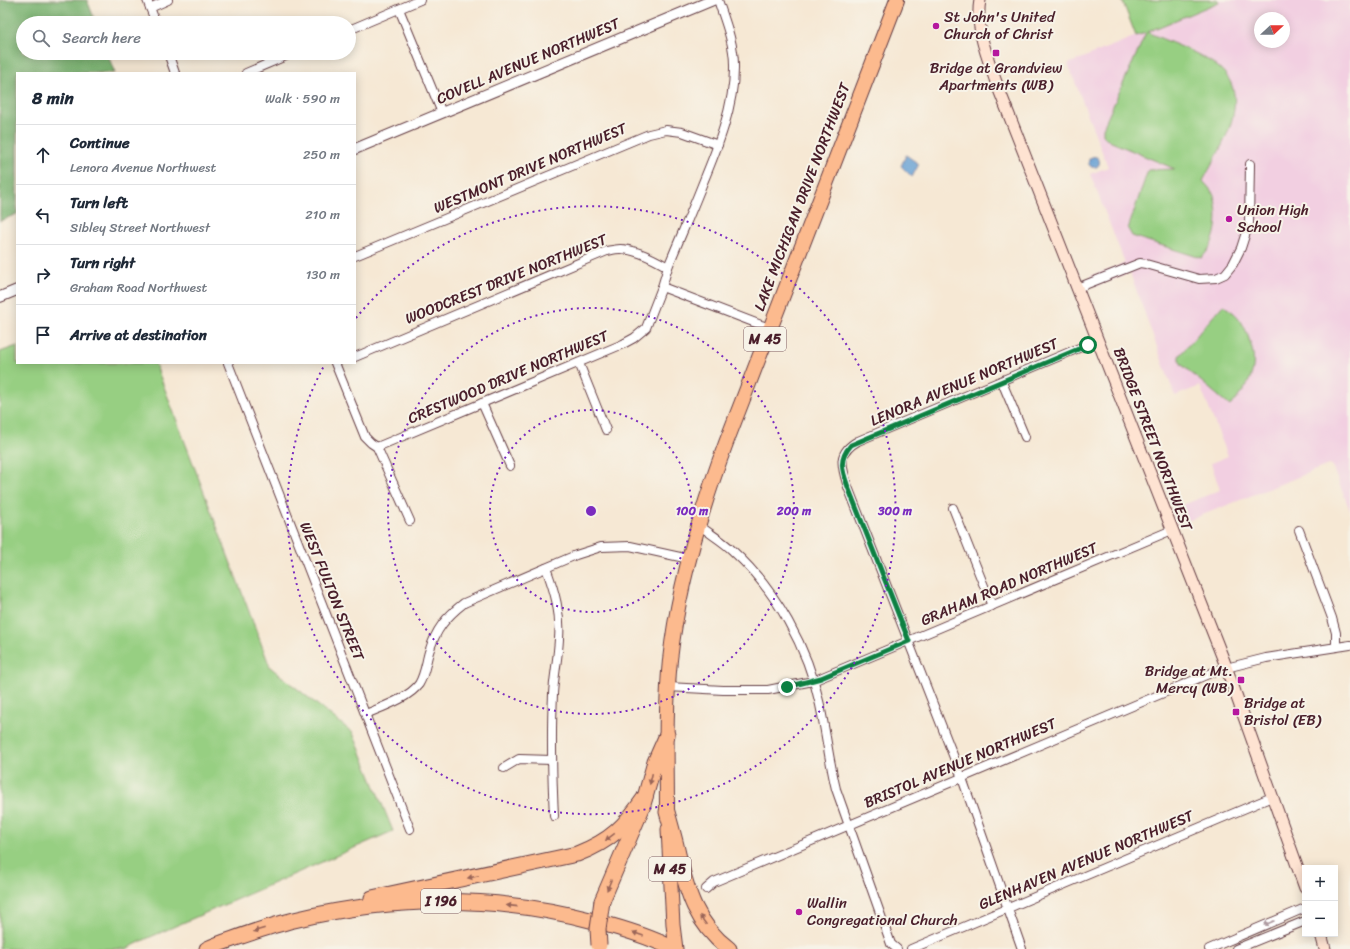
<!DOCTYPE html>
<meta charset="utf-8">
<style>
:root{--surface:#fff;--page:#f6f6f7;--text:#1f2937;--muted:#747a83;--line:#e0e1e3}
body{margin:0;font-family:Sriracha,sans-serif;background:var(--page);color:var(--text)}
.controls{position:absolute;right:12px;bottom:12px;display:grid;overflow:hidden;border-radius:0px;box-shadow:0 2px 10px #0003}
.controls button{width:36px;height:36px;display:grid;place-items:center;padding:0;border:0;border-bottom:1px solid var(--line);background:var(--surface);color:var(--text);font:20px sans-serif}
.compass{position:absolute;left:1254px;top:12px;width:36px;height:36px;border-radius:50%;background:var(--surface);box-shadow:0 2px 10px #0003;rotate:68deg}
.stop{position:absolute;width:12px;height:12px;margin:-9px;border:3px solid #0b8043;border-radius:50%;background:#fff}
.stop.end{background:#0b8043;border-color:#fff;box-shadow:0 1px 4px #0008}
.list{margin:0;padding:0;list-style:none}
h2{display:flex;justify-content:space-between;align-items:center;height:52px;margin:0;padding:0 16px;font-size:17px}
h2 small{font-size:13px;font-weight:400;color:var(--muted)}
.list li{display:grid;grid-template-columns:26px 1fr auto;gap:12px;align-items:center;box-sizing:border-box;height:60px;padding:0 16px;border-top:1px solid var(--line)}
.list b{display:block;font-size:15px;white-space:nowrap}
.list p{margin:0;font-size:13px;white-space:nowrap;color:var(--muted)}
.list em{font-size:13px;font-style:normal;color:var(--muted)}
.icon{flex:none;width:22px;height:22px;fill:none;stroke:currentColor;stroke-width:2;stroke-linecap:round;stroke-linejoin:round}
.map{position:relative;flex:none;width:1350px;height:949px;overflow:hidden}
.search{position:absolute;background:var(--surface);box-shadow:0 2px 10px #0003;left:16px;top:16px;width:340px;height:44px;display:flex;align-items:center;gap:10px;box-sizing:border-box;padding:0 14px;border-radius:22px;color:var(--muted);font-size:15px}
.panel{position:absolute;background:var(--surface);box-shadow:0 2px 10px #0003;left:16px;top:72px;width:340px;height:292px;border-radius:0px}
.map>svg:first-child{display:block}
.built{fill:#f2cfe1;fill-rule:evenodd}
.green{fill:#97cf82;stroke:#707756}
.forest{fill:#79b270;stroke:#62684e}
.water{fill:#649ed3;stroke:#575e7f}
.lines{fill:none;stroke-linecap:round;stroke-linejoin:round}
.minor-casing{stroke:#643d44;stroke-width:10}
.tertiary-casing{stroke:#643d44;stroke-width:12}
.secondary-casing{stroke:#643d44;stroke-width:13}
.primary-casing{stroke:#643d44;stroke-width:15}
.trunk-casing{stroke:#643d44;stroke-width:16}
.motorway-casing{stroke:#643d44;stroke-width:17}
.minor{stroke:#fff;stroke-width:8}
.tertiary{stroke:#fff;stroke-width:10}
.secondary{stroke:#fee3d2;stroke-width:11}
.primary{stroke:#fcba8e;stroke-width:13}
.trunk{stroke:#fcba8e;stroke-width:14}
.motorway{stroke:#fcba8e;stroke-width:15}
.motorway-bridge-casing{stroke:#643d44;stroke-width:17;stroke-linecap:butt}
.motorway-bridge{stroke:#fcba8e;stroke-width:15}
.oneway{fill:#9a6558}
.oneway2{fill:#ae9aa0}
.route{stroke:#0b8043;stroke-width:5}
.ring{fill:none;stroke:#7b2cbf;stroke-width:2;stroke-dasharray:2 4}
.poi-dot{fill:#b5179e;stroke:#f7f3e8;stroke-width:1.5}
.labels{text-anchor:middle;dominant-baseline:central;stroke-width:4;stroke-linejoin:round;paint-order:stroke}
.shield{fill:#f7f3e8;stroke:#7e5f64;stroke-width:1}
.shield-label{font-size:14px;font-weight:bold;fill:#4a1f2b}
.poi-label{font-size:15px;fill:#4a1f2b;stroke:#f7f3e8;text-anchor:start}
.street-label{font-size:15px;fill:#4a1f2b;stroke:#f7f3e8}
.centre{fill:#7b2cbf;stroke:#f7f3e8;stroke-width:2}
.ring-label{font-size:12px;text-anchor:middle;font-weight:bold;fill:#7b2cbf;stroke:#f7f3e8;stroke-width:4;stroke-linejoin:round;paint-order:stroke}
</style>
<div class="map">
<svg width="1350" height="949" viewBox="0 0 1350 949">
<rect width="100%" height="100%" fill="#f7f3e8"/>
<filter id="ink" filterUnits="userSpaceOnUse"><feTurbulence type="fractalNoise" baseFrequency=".025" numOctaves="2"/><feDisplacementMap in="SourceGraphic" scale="8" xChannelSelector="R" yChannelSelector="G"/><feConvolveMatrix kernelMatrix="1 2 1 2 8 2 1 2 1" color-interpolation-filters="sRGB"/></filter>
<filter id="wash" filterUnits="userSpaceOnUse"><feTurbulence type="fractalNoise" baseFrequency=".012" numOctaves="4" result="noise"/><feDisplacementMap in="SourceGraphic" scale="16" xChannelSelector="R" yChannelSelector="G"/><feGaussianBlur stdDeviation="0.9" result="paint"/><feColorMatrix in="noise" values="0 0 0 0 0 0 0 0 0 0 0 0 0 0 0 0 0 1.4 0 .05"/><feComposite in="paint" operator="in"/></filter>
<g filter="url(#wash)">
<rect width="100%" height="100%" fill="#f6e8d4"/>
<path class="built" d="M1218,0H1350V510L1331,464L1177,525L1171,510L1220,490L1211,463L1228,456L1200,386L1175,396L1130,273L1095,287L1090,276L1125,263L1090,174L1108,167L1068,64L1219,2ZM1260,18H1284V42H1260Z"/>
<g class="green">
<path d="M1122,0H1218L1219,2L1147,32C1168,42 1191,49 1211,62C1259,91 1222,145 1203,181C1207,186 1212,190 1214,196C1220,215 1217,245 1201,258L1132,236L1128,229L1148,170L1175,169L1109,141L1103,135V128L1146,33L1136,36Z"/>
<path d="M1223,305C1228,309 1234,312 1238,317C1243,323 1247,332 1249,339C1260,367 1250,386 1230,406L1182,365L1179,360V356Z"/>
<path d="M17,346V363H155L270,667L353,733L393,831L148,938L126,949H0V352Z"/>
</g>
<path class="forest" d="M0,0H87L96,23H23V53H107L115,73H17V214L0,221Z"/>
<g class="water">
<path d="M906,155L919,164L912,177L901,166Z"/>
<circle cx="1094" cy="162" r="5.5"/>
</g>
</g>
<g filter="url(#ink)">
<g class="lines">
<defs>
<g id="minor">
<path d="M147,0L156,23"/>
<path d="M150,8L168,0"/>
<path d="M399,9L442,113"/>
<path d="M349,30L420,0"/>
<path d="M168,53L175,73"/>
<path d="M246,73L293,53"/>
<path d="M355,256L649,134L666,130L682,132L718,145"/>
<path d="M662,287L769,328"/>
<path d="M1077,288L1140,263L1146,264L1199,279L1216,278L1225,274L1233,264L1241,248L1249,223L1250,164"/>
<path d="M355,357L607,251C612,250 616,249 620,249C635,249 656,260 668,267"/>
<path d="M228,363L410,829"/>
<path d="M335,363L365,437L371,443L377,447L410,521"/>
<path d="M579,363L606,430"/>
<path d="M1002,382L1025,437"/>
<path d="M482,403L510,466"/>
<path d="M377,447L623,344L634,338L646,328L662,287L668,267C679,240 691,213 702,185C717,149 735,105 734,65C734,43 725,21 718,0"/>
<path d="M953,508L992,606"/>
<path d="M699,525C710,534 723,541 733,551C776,590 808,648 820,705C826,733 829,760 836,789L891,944L897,949"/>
<path d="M1299,530L1332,618L1336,633V647"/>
<path d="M546,568C555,592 561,613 559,639C558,658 554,676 553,694C551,735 552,775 554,816"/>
<path d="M668,687L723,690H768L813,681L1172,530"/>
<path d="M366,714C382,707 409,698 419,684C425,674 426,662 429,652C436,629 446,617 464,603L576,555L601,547L630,546L689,559"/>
<path d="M504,768L519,759L552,760"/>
<path d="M706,889L714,882L1218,670L1266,658L1350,645"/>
<path d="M911,949L1272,797"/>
<path d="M1022,949L962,778L848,487C842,467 836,453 858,441L1098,340"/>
<path d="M1209,949L1305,908"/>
<path d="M1236,949L1305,921"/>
</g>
<g id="tertiary">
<path d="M355,149L713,0"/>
<path d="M0,297L17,290"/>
</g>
<g id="secondary">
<path d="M980,0C975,28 987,56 996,82L1224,661L1305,888"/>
<path d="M1321,934L1325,949"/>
</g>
<path id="primary" d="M668,829L673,925L676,949"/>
<path id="trunk" d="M667,812C667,762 665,710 670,660C678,586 700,513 726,443L897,0"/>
<g id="motorway">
<path d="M667,812C671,826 675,840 678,854C687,892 696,924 729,949"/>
<path d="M372,898L577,854C611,841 625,826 645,797"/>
<path d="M602,901L642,808L655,762L667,735"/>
<path d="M207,949C215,945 224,942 233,939C253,932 273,925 294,920C395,896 493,894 594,921C621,928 649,936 674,949"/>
</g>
</defs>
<use href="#minor" class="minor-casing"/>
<use href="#tertiary" class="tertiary-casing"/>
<use href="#secondary" class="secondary-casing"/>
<use href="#primary" class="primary-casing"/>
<use href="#trunk" class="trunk-casing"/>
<use href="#motorway" class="motorway-casing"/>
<use href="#minor" class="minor"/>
<use href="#tertiary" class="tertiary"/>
<use href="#secondary" class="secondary"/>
<use href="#primary" class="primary"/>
<use href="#trunk" class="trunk"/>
<use href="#motorway" class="motorway"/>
<defs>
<path id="motorway-bridge" d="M599,945L598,929L602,901"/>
</defs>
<use href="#motorway-bridge" class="motorway-bridge-casing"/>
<use href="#motorway-bridge" class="motorway-bridge"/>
</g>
<defs><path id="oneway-solid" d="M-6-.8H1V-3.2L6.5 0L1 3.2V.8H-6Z"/></defs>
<g class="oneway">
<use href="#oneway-solid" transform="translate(651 779) rotate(103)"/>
<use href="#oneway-solid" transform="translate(610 837) rotate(143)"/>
<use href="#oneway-solid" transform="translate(473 877) rotate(168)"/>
<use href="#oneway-solid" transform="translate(609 885) rotate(112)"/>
<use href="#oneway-solid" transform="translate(512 906) rotate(-174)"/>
<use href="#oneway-solid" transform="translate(703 920) rotate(-125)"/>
<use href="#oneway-solid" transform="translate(259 930) rotate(163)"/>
<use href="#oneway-solid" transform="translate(638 934) rotate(-160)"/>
</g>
<use class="oneway2" href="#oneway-solid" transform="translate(1269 923) rotate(157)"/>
</g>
<g class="lines" filter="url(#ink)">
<path class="route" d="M787,687L821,678L909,641L848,487C842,470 838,460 851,445L1088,345"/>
</g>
<g class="ring">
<circle cx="591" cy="511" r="101"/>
<circle cx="591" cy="511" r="203"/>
<path d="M356 318A304 304 0 1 1 325 364"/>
</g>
<g class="poi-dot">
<circle cx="936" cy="26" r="4"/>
<rect x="992" y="49" width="8" height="8" rx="2"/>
<circle cx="1229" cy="219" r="4"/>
<rect x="1237" y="676" width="8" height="8" rx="2"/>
<rect x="1232" y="708" width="8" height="8" rx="2"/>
<circle cx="799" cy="912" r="4"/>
</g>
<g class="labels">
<g class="shield">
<rect x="744" y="327" width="42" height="24" rx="3"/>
<rect x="649" y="857" width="42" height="24" rx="3"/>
<rect x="421" y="889" width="40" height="24" rx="3"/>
</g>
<g class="shield-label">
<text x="765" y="339">M 45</text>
<text x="670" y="869">M 45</text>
<text x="441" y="901">I 196</text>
</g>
<g class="poi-label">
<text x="944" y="17">St John's United<tspan x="944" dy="17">Church of Christ</tspan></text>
<text x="996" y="68" text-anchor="middle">Bridge at Grandview<tspan x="996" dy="17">Apartments (WB)</tspan></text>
<text x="1237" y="210">Union High<tspan x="1237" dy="17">School</tspan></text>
<text x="1233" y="671" text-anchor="end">Bridge at Mt.<tspan x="1233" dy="17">Mercy (WB)</tspan></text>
<text x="1244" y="703">Bridge at<tspan x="1244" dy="17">Bristol (EB)</tspan></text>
<text x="807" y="903">Wallin<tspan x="807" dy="17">Congregational Church</tspan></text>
</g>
<g class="street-label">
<text transform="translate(528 61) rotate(-23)">COVELL AVENUE NORTHWEST</text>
<text transform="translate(530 168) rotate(-23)">WESTMONT DRIVE NORTHWEST</text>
<text transform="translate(802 197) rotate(-69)">LAKE MICHIGAN DRIVE NORTHWEST</text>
<text transform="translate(506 279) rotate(-22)">WOODCREST DRIVE NORTHWEST</text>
<text transform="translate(508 377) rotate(-23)">CRESTWOOD DRIVE NORTHWEST</text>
<text transform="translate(964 382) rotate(-23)">LENORA AVENUE NORTHWEST</text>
<text transform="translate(1153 439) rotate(69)">BRIDGE STREET NORTHWEST</text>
<text transform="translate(1009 584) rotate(-23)">GRAHAM ROAD NORTHWEST</text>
<text transform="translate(332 591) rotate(68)">WEST FULTON STREET</text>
<text transform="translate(960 763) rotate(-23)">BRISTOL AVENUE NORTHWEST</text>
<text transform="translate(1086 860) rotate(-23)">GLENHAVEN AVENUE NORTHWEST</text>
</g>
</g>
<circle cx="591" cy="511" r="6" class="centre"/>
<g class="ring-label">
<text x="692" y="515">100 m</text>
<text x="794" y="515">200 m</text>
<text x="895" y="515">300 m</text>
</g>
</svg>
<div class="controls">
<button>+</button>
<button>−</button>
</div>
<svg class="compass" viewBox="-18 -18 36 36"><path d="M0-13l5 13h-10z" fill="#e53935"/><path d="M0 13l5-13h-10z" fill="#747a83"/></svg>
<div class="stop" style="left:1088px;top:345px"></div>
<div class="stop end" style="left:787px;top:687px"></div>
<div class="search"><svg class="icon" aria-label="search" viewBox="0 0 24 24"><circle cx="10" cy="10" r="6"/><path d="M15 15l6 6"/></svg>Search here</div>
<section class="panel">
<h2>8 min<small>Walk · 590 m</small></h2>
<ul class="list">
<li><svg class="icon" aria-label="ahead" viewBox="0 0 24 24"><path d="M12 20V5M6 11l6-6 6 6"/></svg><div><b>Continue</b><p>Lenora Avenue Northwest</p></div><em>250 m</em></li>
<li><svg class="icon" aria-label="left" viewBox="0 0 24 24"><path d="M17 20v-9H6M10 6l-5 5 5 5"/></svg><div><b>Turn left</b><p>Sibley Street Northwest</p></div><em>210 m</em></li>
<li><svg class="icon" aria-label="right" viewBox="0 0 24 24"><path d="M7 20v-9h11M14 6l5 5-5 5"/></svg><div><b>Turn right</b><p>Graham Road Northwest</p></div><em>130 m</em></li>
<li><svg class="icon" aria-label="arrive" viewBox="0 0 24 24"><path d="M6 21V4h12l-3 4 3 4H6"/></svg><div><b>Arrive at destination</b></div></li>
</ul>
</section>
</div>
